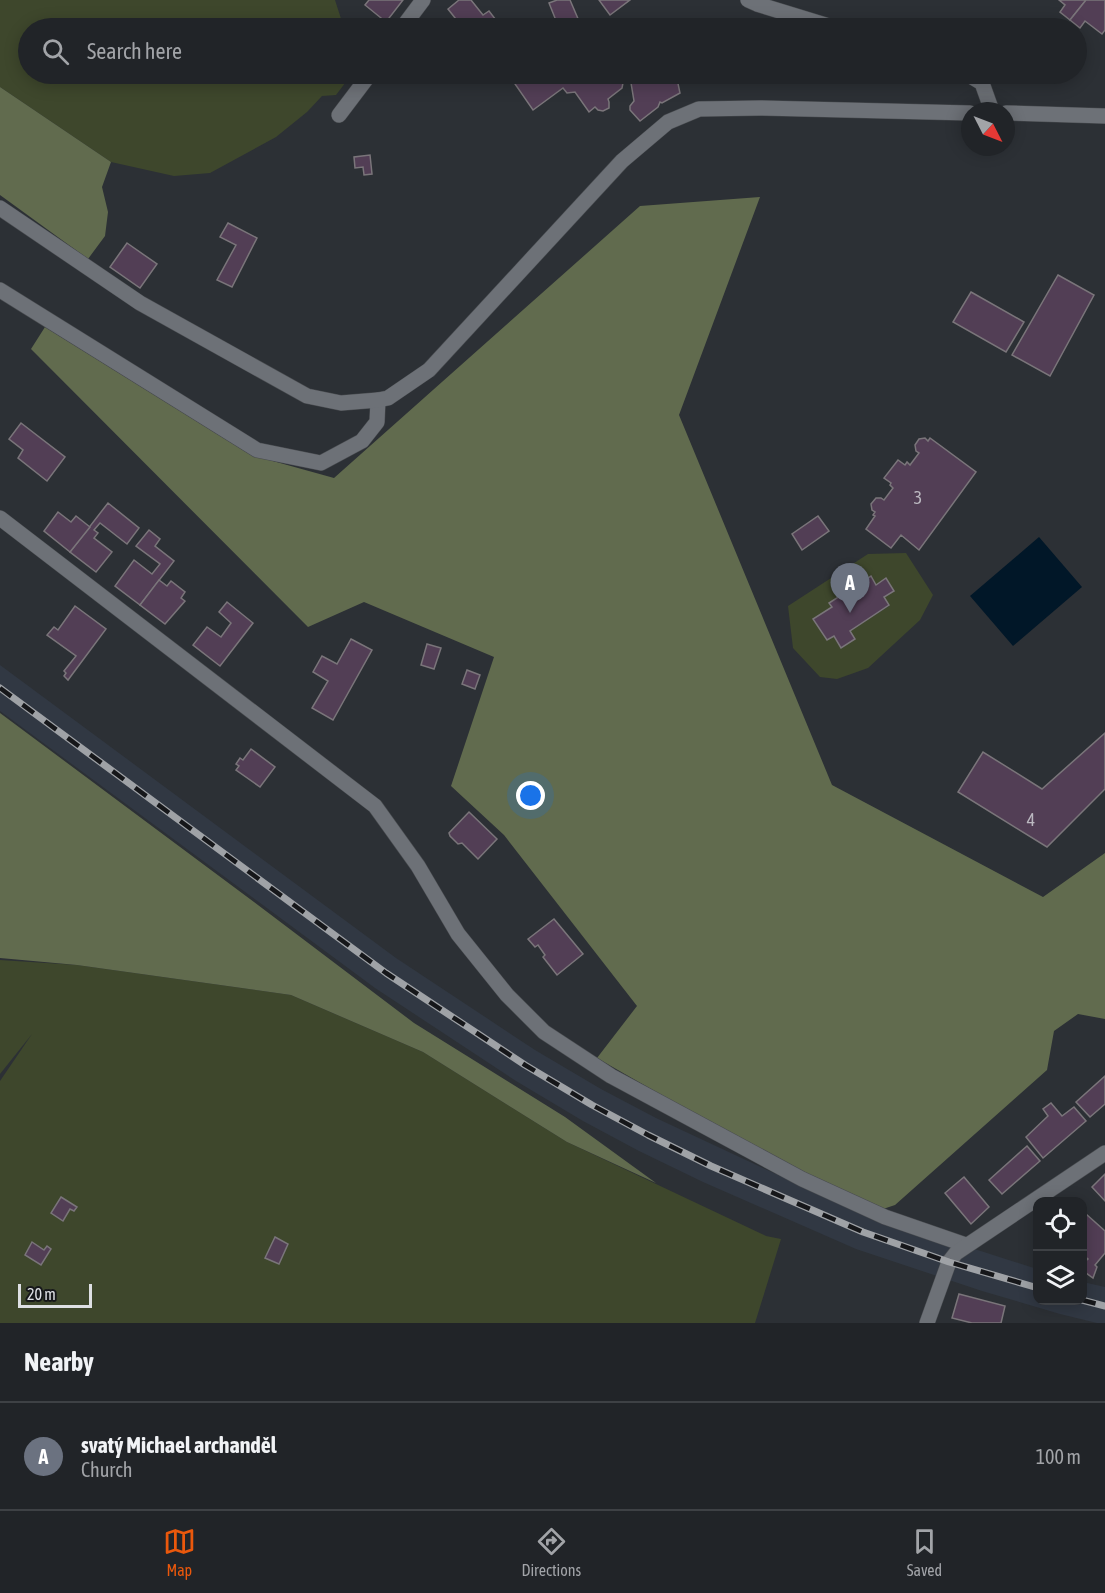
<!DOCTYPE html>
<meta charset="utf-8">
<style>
:root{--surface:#212428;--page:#2d3034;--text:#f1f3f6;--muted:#a2a4a8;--line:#3e4145;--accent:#ea580c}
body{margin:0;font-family:"Asap Condensed",sans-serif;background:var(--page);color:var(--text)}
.controls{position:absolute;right:18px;bottom:18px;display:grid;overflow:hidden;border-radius:12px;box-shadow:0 3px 15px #0003}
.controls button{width:54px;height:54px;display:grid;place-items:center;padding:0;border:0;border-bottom:2px solid var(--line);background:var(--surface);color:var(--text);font:30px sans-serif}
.compass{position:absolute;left:961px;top:102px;width:54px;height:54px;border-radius:50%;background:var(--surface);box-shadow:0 3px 15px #0003;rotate:132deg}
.scale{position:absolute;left:18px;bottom:15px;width:74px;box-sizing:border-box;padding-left:6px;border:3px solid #dee0e4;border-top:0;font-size:16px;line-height:21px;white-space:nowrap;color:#dee0e4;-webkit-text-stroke:4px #16171a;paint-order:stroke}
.you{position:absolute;left:531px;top:796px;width:21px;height:21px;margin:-15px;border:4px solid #fff;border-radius:50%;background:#1a73e8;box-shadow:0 0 0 9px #1a73e833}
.badge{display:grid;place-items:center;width:39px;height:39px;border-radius:50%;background:var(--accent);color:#fff;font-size:20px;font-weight:700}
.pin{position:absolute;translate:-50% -50px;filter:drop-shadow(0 2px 3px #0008)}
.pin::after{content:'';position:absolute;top:32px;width:21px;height:18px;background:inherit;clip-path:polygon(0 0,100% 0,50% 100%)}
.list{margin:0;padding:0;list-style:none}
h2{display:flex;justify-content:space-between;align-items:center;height:78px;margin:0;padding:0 24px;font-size:26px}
h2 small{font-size:20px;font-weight:400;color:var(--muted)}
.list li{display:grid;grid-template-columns:39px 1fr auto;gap:18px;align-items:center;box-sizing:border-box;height:108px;padding:0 24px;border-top:2px solid var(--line)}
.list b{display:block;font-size:22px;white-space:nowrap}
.list p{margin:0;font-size:20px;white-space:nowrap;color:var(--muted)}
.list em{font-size:20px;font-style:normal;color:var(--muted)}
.icon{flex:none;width:33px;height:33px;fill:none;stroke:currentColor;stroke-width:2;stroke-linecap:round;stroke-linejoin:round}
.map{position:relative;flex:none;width:1105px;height:1323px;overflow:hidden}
.search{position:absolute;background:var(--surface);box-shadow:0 3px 15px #0003;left:18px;right:18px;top:18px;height:66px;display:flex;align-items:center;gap:15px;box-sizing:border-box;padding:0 21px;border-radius:33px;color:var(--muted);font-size:22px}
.sheet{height:186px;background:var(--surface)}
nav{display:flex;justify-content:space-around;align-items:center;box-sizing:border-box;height:84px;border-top:2px solid var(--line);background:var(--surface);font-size:16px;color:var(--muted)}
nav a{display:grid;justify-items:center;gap:3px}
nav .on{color:var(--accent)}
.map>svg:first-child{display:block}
.built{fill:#313843}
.green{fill:#3e472c;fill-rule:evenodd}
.forest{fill:#616b4e}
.water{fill:#011728}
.building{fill:#523e55;stroke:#7a757a;stroke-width:1.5}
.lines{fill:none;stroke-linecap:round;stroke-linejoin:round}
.street-casing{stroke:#494c50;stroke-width:16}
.secondary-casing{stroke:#494c50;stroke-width:16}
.street{stroke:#6d7177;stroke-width:15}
.secondary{stroke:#6d7177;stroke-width:15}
.rail-casing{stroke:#9fa2a6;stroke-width:7}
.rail{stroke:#16171a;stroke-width:4.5;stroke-dasharray:14;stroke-linecap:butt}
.labels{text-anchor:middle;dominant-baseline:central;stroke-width:4.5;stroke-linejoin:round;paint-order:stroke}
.number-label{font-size:18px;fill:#bbb8c0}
</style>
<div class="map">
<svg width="1105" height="1323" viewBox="0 0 1105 1323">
<rect width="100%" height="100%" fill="#2c3035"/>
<path class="built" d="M0,665L396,958L535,1050L601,1089L656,1118L791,1181L869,1215L1037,1269L1038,1300H1082L1083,1282L1105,1287V1323H1097L1060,1314L982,1291L856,1249L703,1182L639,1151L583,1121L516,1081L375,988L0,711Z"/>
<g class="green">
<path d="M0,0H335L344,28H28V74H352L336,95L322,96L307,112L276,137L210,173L174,176L111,162L0,87Z"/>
<path d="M906,553L933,595L920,620L868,668L837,679L820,677L793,648L788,606L868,554ZM886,578L894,591L884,597L889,606L850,631L855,639L842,648L834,636L814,619L832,607L829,603L876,585Z"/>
<path d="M0,960L77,965L291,995L423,1052L567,1142L766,1236L781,1239L755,1323H0V1081L32,1034L0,1074Z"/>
</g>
<g class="forest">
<path d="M0,87L111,162L102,187L108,212L105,236L88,259L0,195Z"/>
<path d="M760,197L679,415L832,785L1043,897L1105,853V1019L1078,1014L1054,1031L1047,1070L895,1205L883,1209L807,1176L724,1131L597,1058L637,1006L504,835L451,786L494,657L364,602L308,627L31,349L45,327L251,455L334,478L640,206Z"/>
<path d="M0,713L254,902L414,1023L565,1117L656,1183L567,1142L423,1052L291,995L77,965L0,958Z"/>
</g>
<path class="water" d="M1039,537L1082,587L1013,646L970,596Z"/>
<g class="building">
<path d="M369,0H403L386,22L365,5Z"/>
<path d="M459,0H471L483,15L489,11L496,20L490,24L493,28H463L448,9Z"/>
<path d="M557,0H570L582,28H559L549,3Z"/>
<path d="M599,0H630L610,15Z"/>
<path d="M1059,0H1086L1070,20L1060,12L1065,5Z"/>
<path d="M1086,0H1105V30L1102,34L1085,21L1080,28L1070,20Z"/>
<path d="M526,74H616L623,83L622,88L608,99L609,102V108L603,111L598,110L595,107L589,112L575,92L567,93L563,88L533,110L515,84L527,75Z"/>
<path d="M627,74H676L680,93L662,103L660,102L658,107L640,121L630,110V106L634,101L631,83Z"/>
<path d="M370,155L372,174L364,175L363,167L355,168L354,157Z"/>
<path d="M228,223L257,238L232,287L217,280L236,245L220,237Z"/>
<path d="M127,243L157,264L140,288L110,267Z"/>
<path d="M1058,275L1094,295L1050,376L1012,355Z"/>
<path d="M971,292L1024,322L1006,352L953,322Z"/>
<path d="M21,423L65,457L47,481L18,458L23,450L9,439Z"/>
<path d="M925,438L928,441L930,438L976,472L919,550L901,535L891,548L866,529L875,516L873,515L875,512L872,510L871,504L876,498H881L884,500L893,488L890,485L891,483L884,478L898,460L905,465L907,462L910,465L919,453L916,451L915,445L919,439Z"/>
<path d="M108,503L139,528L127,544L100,523L94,530L98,533L94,538L112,552L96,572L70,552Z"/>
<path d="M58,512L71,522L76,516L90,527L70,552L44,531Z"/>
<path d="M818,516L829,531L802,550L792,534Z"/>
<path d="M149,530L160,539L155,546L174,561L140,605L115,586L134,560L152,574L160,564L136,546Z"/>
<path d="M871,576L876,585L886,578L894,591L884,597L889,605L850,631L855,639L841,648L834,636L827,640L813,619L832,607L829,603Z"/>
<path d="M159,580L167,586L171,581L185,592L181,598L185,601L165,624L140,605Z"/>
<path d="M227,602L253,623L220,666L193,645L207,627L221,637L231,623L219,612Z"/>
<path d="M75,606L106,629L68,680L64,676L66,673L64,671L76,656L47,635L54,627L58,630Z"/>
<path d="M351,639L372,650L333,720L312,708L328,681L313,672L322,656L337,664Z"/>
<path d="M427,644L441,648L434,669L421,665Z"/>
<path d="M467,670L480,675L475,689L462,684Z"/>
<path d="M1105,733V789L1047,847L958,792L983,752L1042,789Z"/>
<path d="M251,749L275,767L260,787L236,770L239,766L236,764L240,758L243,760Z"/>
<path d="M469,812L497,839L478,859L462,843L458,844L450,836L449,833Z"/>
<path d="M554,919L583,954L557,975L543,957L545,955L538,945L535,947L528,939Z"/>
<path d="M1105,1076V1104L1090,1117L1076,1102Z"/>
<path d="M1051,1103L1062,1116L1074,1107L1086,1121L1043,1158L1026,1137L1048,1116L1043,1109Z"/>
<path d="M1027,1146L1040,1161L1002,1194L989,1180Z"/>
<path d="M1105,1174V1201L1092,1187Z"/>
<path d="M964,1177L989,1207L971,1224L945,1193Z"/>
<path d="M61,1197L77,1207L74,1211L70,1209L63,1221L51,1213Z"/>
<path d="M1086,1214L1105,1231V1253L1095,1265L1097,1267L1093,1278L1082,1270V1264L1088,1259L1082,1254V1217Z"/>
<path d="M275,1237L288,1244L279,1264L265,1258Z"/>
<path d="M32,1242L44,1250L47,1246L51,1249L41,1265L25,1255Z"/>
<path d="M959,1294L1005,1306L1001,1323H972L952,1318Z"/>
</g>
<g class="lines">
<defs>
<g id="street">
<path d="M748,0L757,4L835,28"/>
<path d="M402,28L423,0"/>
<path d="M967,74L982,83L992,111"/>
<path d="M339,115L370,74"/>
<path d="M0,290L257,450L321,463L362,441L377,422L378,400"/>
<path d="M0,518L375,806L418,866L458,934L507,995L544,1032L611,1076L802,1179L885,1217L966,1245"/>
<path d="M927,1323L949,1262L956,1253L1105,1153"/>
</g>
<g id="secondary">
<path d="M1006,113L1105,116"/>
<path d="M0,208L140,303L307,396L341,403L378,400L388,398L429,370L622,161L668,122L699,109L760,108L970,113"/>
</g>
</defs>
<use href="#street" class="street-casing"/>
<use href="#secondary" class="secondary-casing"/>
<use href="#street" class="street"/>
<use href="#secondary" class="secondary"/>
<defs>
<g id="rail">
<path d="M0,688L386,973L525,1065L592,1105L648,1135L711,1166L863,1232L949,1262L1038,1288"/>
<path d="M1082,1300L1105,1306"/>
</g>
</defs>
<use href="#rail" class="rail-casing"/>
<use href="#rail" class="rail"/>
</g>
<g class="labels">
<g class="number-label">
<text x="918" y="497">3</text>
<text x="1031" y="819">4</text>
</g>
</g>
</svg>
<div class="controls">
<button><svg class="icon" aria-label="locate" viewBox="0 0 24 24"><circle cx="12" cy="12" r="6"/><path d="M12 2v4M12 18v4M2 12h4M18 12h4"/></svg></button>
<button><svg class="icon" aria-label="layers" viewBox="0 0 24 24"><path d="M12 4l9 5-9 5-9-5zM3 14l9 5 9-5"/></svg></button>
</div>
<svg class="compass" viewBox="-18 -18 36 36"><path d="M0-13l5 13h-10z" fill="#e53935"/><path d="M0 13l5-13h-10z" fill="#a2a4a8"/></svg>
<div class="scale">20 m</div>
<div class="you"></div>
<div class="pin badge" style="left:850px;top:613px;background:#6b7280">A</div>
<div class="search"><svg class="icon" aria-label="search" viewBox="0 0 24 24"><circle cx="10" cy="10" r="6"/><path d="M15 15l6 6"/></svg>Search here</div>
</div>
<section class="sheet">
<h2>Nearby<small></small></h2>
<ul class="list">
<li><span class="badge" style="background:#6b7280">A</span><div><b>svatý Michael archanděl</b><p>Church</p></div><em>100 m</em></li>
</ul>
</section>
<nav>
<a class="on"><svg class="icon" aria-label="map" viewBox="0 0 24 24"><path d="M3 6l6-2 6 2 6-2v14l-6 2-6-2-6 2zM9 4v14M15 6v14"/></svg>Map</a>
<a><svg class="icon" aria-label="directions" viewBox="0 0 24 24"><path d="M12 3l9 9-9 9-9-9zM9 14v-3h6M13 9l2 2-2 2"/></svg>Directions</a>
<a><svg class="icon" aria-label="saved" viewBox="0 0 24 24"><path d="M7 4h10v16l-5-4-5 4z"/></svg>Saved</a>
</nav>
